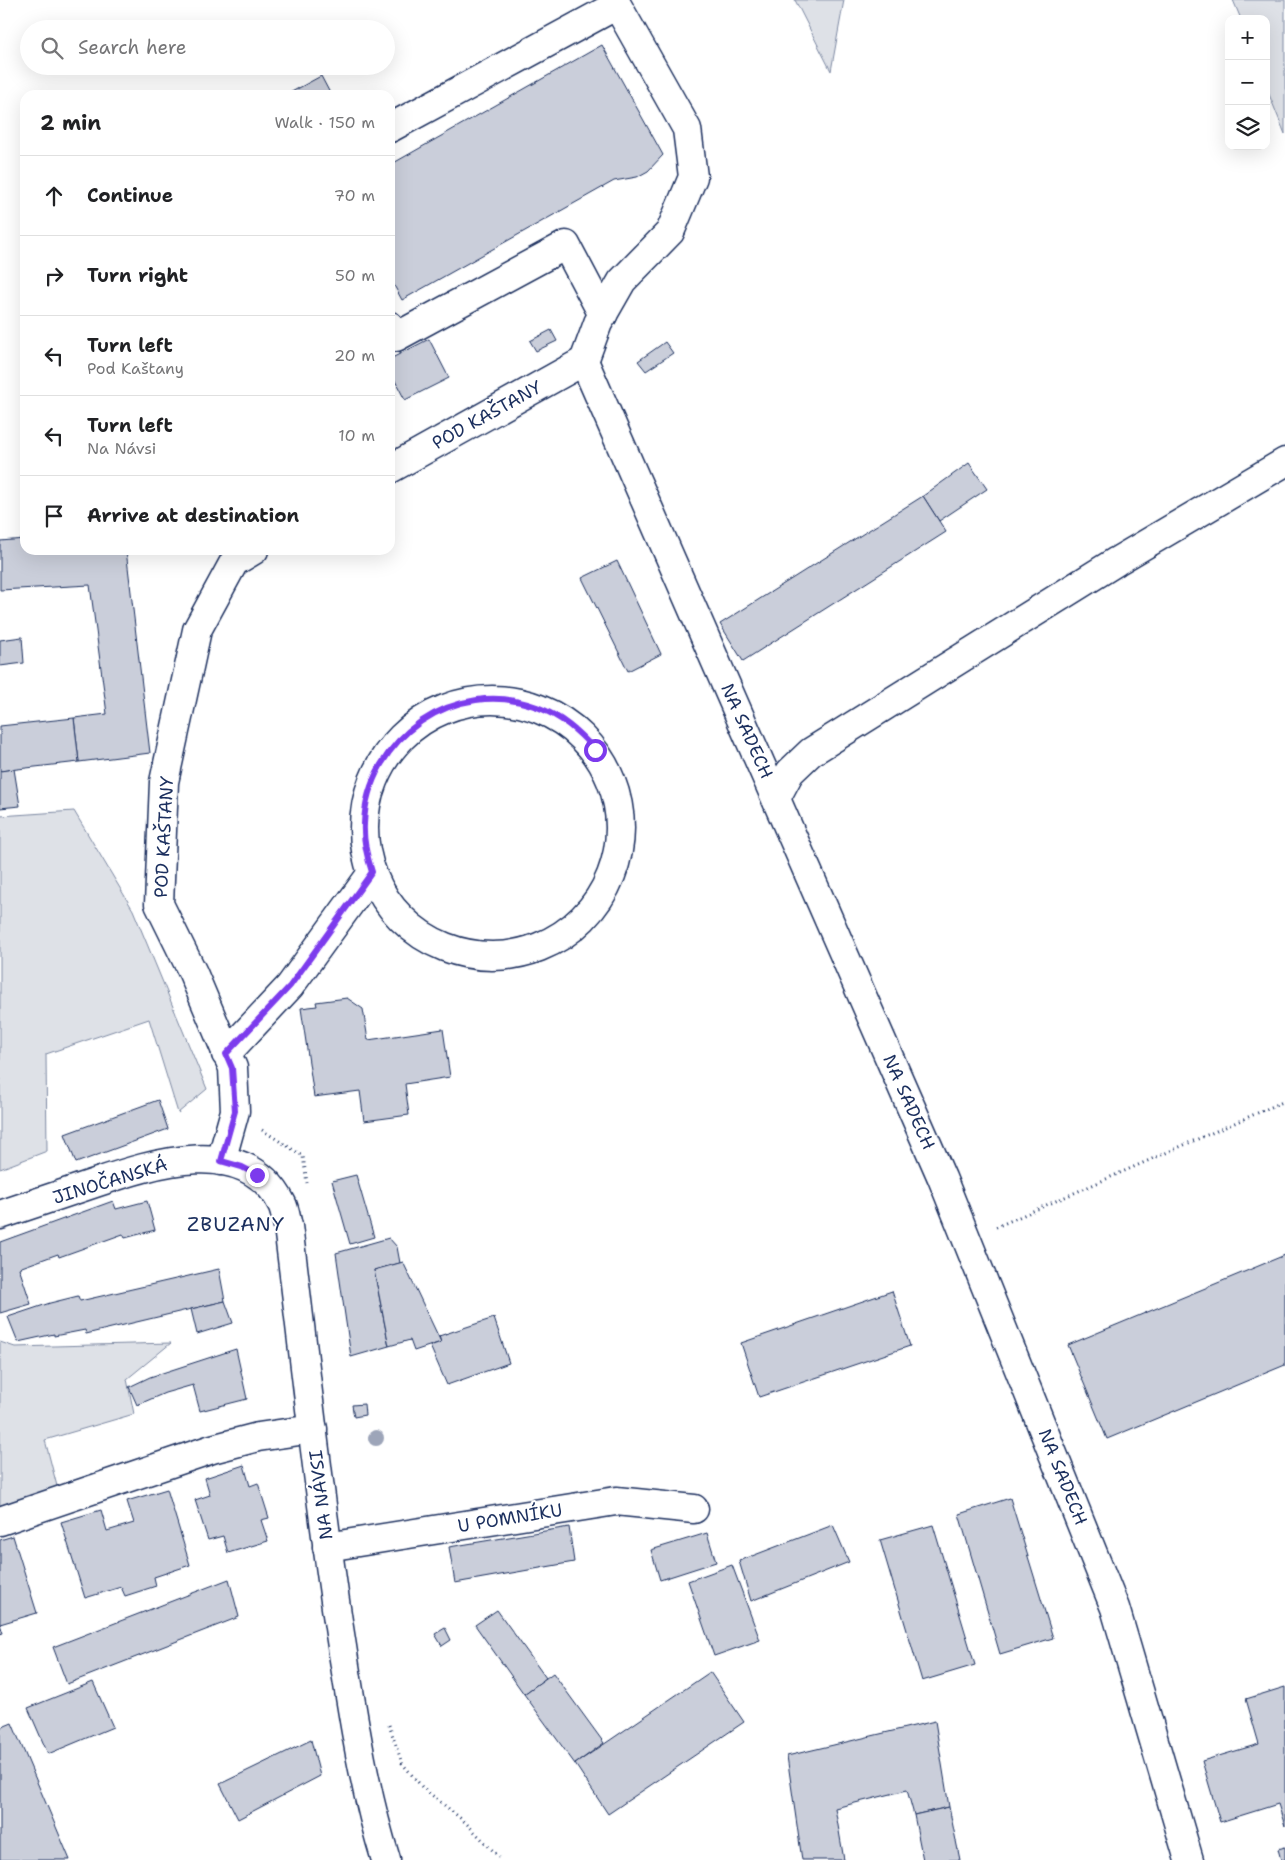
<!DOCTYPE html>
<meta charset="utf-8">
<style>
:root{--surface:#fff;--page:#f2f2f2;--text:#202124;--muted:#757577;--line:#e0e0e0}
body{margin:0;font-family:"Shantell Sans",sans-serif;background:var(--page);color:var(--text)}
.controls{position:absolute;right:15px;top:15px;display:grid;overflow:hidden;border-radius:10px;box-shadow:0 5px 20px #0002}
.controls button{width:45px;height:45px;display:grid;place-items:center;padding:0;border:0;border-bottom:1px solid var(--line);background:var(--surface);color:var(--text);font:25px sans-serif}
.stop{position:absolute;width:15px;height:15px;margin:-11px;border:4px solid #7c3aed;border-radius:50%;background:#fff}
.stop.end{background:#7c3aed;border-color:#fff;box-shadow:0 1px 5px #0008}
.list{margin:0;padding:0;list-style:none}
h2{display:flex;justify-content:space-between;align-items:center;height:65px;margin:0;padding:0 20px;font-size:21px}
h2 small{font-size:16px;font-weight:400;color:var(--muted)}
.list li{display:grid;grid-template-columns:32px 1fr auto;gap:15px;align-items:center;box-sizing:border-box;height:80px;padding:0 20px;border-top:1px solid var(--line)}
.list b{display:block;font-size:19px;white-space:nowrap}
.list p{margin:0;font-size:16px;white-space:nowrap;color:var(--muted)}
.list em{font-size:16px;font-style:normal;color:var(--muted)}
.icon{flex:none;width:28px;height:28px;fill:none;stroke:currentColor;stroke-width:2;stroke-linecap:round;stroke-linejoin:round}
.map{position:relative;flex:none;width:1285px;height:1860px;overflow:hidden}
.search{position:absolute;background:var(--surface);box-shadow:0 5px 20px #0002;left:20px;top:20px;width:375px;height:55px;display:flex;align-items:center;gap:12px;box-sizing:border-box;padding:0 18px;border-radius:28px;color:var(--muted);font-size:19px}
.panel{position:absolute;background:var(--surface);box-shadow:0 5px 20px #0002;left:20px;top:90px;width:375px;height:465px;border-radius:15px}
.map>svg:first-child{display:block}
.green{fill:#dee1e7;stroke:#7c88a2}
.building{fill:#caceda;stroke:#1b2f5e}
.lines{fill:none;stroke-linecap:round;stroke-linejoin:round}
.minor-casing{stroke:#1b2f5e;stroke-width:31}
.path{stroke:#1b2f5e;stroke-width:3;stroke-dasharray:1 4;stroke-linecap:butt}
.minor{stroke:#fff;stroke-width:28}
.tree{fill:#9da5b9}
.route{stroke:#7c3aed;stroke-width:6}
.labels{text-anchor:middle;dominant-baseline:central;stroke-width:4;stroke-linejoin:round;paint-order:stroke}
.street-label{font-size:18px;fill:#1b2f5e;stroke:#fff}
.quarter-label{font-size:20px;letter-spacing:1px;fill:#1b2f5e;stroke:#fff}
</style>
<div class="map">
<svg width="1285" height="1860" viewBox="0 0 1285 1860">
<rect width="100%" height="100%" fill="#fff"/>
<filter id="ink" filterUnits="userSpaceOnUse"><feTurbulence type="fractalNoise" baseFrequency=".02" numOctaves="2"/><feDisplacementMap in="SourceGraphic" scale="10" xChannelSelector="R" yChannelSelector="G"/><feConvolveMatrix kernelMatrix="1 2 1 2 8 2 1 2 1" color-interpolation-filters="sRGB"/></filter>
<g filter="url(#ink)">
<g class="green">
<path d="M795,0H844L831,71Z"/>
<path d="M1233,0H1285V134L1266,87V19H1241Z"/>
<path d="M74,811L133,910L207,1089L178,1113L149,1019L46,1054L47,1151L0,1169V816Z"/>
<path d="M0,1342L15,1347L171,1343L127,1379L134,1414L45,1440L58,1490L0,1509Z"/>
</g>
<g class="building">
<path d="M602,45L663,155L648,171L637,177L614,181L402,300L390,278V165Z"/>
<path d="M321,76L331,95H286Z"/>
<path d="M551,330L557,341L536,351L530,341Z"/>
<path d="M429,339L449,378L405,400L390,371V359Z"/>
<path d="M665,342L673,353L646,371L638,361Z"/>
<path d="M969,463L987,489L939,521L923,496Z"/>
<path d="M923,496L946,532L743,661L720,624Z"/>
<path d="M25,539V550H126L150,753L79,762L74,718L107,714L90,585L0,590V541Z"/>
<path d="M617,561L661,654L628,671L582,578Z"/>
<path d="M22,637L24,663L0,666V640Z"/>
<path d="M74,718L79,762L0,771V726Z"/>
<path d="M14,769L20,806L0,808V771Z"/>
<path d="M347,998L363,1009L368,1040L443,1029L450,1077L405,1084L409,1115L364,1121L360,1091L314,1097L301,1008L317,1006L316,1002Z"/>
<path d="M158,1100L168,1129L76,1163L65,1134Z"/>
<path d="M356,1175L374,1237L350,1244L332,1181Z"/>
<path d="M113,1201L116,1209L147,1201L155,1230L125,1238L123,1234L59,1257L58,1254L19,1268L31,1304L0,1313V1242Z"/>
<path d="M389,1238L397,1247L400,1263L374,1270L389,1346L351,1357L336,1253Z"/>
<path d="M1285,1255V1365L1107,1439L1068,1345Z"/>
<path d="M403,1262L441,1342L414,1351L410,1340L389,1346L374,1270Z"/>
<path d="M219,1269L225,1301L86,1334L85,1330L54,1336V1334L18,1342L8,1317L50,1303L78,1296L80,1301Z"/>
<path d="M892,1291L910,1346L759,1397L741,1343Z"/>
<path d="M225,1301L233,1323L197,1334L191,1309Z"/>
<path d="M494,1318L509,1363L447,1385L430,1346L441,1342L439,1336Z"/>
<path d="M236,1349L247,1399L200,1411L193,1385L165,1393L137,1405L129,1387L150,1377Z"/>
<path d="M364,1404L365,1415L354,1417L352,1405Z"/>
<path d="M244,1465L250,1486L258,1483L269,1518L261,1520L268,1541L228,1553L223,1536L208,1540L195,1500L210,1495L205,1478Z"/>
<path d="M167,1489L190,1565L154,1577L156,1586L125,1596L121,1587L85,1598L61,1522L101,1510L107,1531L134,1523L127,1501Z"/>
<path d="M1010,1498L1053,1638L1000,1654L959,1514Z"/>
<path d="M833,1525L849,1562L751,1601L739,1561Z"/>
<path d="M933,1525L975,1665L922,1681L880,1540Z"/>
<path d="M569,1527L574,1562L455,1583L449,1547Z"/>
<path d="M707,1533L716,1562L660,1580L651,1550Z"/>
<path d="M13,1536L37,1613L0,1624L3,1633L0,1634V1540Z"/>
<path d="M732,1565L760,1640L714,1656L688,1581Z"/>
<path d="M229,1579L239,1617L67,1684L53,1647Z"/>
<path d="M497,1610L546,1678L524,1694L475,1625Z"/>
<path d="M445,1628L451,1640L442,1646L435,1634Z"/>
<path d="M710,1672L744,1722L608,1814L575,1764Z"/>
<path d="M553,1673L604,1743L575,1764L524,1694Z"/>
<path d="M93,1682L113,1727L48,1754L28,1708Z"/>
<path d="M1285,1687V1826L1278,1804L1220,1822L1202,1761L1259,1744L1246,1699Z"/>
<path d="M935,1721L949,1807L914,1815L907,1790L835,1808L844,1860H802L787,1756Z"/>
<path d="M12,1723L70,1860H0V1728Z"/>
<path d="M311,1740L320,1776L238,1819L220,1784Z"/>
<path d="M949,1807L960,1860H923L914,1815Z"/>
<path d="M1285,1847V1860H1281L1278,1849Z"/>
</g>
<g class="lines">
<defs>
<g id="minor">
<path d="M390,128L617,5L687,129L693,177L670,232L622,281L598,323L584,361"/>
<path d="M390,326L396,337L566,245L603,315"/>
<path d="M584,361L942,1178L1115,1608L1189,1860"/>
<path d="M390,469L584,361"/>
<circle cx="492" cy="828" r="128"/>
<path d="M776,798L790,772L811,752L1117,561L1285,462"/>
<path d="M226,1054L290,986L372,873"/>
<path d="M221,1161L235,1111L233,1068L193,973L159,904L164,782L197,630L234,562L254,550"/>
<path d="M0,1215C32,1204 63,1194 95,1183C151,1164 246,1132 282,1204C285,1210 286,1219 288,1226C305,1362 319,1499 340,1634C352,1710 363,1787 386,1860"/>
<path d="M0,1521L212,1449L258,1437L313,1429"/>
<path d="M327,1547L616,1501L694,1509"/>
</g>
</defs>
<use href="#minor" class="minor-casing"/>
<g class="path">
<path d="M262,1130L303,1156L307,1183"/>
<path d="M996,1227L1285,1101"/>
<path d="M389,1725L402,1763L422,1787L465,1822L502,1860"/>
</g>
<use href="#minor" class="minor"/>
</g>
<circle class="tree" cx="376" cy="1438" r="8"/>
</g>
<g class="lines" filter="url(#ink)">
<path class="route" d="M257,1175L242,1167L221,1161L235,1111L232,1068L226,1054L290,986L372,872C367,857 363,841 364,824C367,738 455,676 537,707C561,716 578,731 595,750"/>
</g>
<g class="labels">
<g class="street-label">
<text transform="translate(487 415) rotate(-29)">POD KAŠTANY</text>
<text transform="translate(747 731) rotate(66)">NA SADECH</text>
<text transform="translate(164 837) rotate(-87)">POD KAŠTANY</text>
<text transform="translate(909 1102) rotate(66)">NA SADECH</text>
<text transform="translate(110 1181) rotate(-17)">JINOČANSKÁ</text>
<text transform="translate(1063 1477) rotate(68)">NA SADECH</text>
<text transform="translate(321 1495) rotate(-97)">NA NÁVSI</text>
<text transform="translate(510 1518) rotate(-9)">U POMNÍKU</text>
</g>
<g class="quarter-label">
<text x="236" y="1224">ZBUZANY</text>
</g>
</g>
</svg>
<div class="controls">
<button>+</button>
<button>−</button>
<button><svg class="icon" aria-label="layers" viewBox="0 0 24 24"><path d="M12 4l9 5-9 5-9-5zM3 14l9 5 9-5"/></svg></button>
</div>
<div class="stop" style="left:595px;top:750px"></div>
<div class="stop end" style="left:257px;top:1175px"></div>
<div class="search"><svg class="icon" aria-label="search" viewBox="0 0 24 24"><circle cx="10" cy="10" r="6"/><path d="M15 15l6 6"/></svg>Search here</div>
<section class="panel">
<h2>2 min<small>Walk · 150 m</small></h2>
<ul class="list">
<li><svg class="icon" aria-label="ahead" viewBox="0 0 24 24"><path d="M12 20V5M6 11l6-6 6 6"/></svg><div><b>Continue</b></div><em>70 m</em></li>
<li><svg class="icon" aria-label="right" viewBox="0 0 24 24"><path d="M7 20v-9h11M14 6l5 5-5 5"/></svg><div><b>Turn right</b></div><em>50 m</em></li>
<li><svg class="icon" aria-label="left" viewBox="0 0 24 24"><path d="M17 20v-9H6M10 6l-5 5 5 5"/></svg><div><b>Turn left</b><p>Pod Kaštany</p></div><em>20 m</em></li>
<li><svg class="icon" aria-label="left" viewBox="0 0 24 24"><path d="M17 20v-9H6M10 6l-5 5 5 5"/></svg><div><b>Turn left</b><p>Na Návsi</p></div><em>10 m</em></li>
<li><svg class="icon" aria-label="arrive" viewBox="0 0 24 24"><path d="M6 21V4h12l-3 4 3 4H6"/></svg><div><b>Arrive at destination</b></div></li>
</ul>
</section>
</div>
